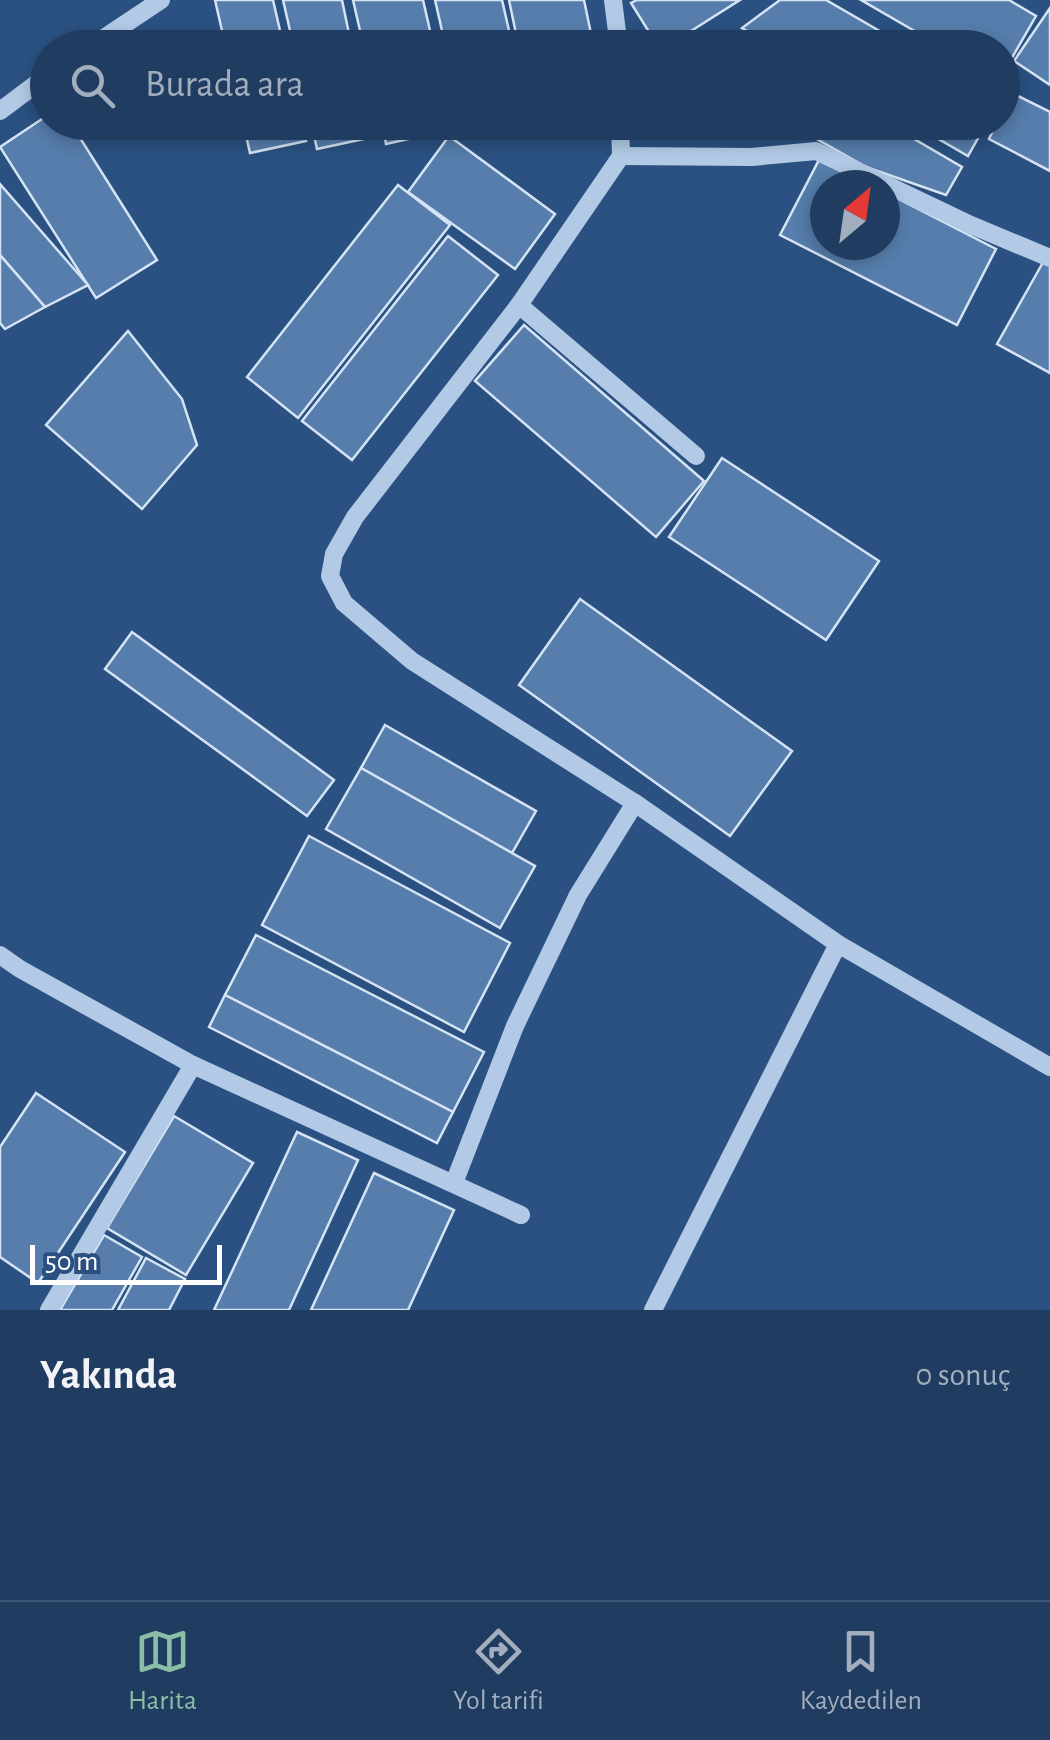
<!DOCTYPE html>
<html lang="tr">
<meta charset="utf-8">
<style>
:root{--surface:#203d61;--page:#284467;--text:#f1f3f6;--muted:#a2aebd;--line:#3d5676;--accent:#8abfa5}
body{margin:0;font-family:"Alegreya Sans",sans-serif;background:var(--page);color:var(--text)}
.compass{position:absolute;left:810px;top:170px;width:90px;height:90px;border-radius:50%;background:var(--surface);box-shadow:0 5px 15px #0003;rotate:29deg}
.scale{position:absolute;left:30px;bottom:25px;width:192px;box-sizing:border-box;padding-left:10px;border:5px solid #fff;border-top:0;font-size:28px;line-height:35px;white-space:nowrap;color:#fff;-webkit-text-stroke:8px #2a5181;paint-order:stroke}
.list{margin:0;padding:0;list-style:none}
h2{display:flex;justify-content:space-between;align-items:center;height:130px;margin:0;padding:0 40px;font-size:42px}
h2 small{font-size:32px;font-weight:400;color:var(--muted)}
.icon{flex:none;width:55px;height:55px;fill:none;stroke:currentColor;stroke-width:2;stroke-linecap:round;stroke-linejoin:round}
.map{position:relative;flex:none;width:1050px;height:1310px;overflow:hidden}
.search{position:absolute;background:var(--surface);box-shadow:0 5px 15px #0003;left:30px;right:30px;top:30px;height:110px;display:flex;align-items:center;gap:25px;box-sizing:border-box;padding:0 35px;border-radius:55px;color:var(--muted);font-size:38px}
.sheet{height:290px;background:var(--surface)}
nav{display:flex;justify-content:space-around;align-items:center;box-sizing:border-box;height:140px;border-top:2px solid var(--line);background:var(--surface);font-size:28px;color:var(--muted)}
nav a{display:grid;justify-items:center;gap:5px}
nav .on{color:var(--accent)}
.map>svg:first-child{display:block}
.building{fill:#567dab;stroke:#d5e4f5;stroke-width:2.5}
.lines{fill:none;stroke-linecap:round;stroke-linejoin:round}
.minor{stroke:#b2cae6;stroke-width:18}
</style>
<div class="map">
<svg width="1050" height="1310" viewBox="0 0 1050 1310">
<rect width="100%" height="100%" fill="#2a5181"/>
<g class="building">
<path d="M215,0H273L284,48H226Z"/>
<path d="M283,0H342L352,48H294Z"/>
<path d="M353,0H423L434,48H364Z"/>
<path d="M435,0H502L513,48H446Z"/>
<path d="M509,0H584L594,48H519Z"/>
<path d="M637,0H740L664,48H659L631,3Z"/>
<path d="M780,0H826L909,48H777L742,28Z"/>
<path d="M861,0H1009L1036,16L1002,75V48H944Z"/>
<path d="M1050,8V85L1014,61Z"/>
<path d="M1012,93L1050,112V171L989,139L997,122H1002V112Z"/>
<path d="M48,115V122H70L157,260L96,298L0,147Z"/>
<path d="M243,122H302L306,141L250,153Z"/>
<path d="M311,122H370L373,137L317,149Z"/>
<path d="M382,122H452L453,129L386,144Z"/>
<path d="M463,122H526L466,136Z"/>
<path d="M535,122H607L538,137Z"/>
<path d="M787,122H885L962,167L946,195L866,167Z"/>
<path d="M909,122H987L968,156Z"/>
<path d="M449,136L555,214L515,269L408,192Z"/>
<path d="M820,158L872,185H825V245H885V192L996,249L957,325L780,235Z"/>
<path d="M0,184L88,285L45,307L0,255Z"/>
<path d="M398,185L450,225L298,418L247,377Z"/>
<path d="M448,236L498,275L352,460L302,421Z"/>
<path d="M0,255L45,307L5,329L0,323Z"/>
<path d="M1046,257L1050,260V373L997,344Z"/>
<path d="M524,325L704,481L656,537L475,381Z"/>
<path d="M128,331L182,399L197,445L142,509L46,425Z"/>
<path d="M722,458L879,561L826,640L669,537Z"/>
<path d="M580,599L792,751L730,836L519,685Z"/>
<path d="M132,632L334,780L307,816L105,669Z"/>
<path d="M385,725L536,811L512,853L361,768Z"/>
<path d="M361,768L535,866L500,928L326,829Z"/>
<path d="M309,836L510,943L464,1032L262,925Z"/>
<path d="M256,935L484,1052L453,1112L225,995Z"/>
<path d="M225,995L453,1112L437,1143L209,1027Z"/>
<path d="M36,1093L125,1152L38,1283L0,1257V1147Z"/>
<path d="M174,1116L253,1163L186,1275L107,1228Z"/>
<path d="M297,1132L358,1160L289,1310H214Z"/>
<path d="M374,1173L454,1210L408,1310H311Z"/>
<path d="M104,1235L142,1257L112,1310H60Z"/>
<path d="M146,1258L185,1279L169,1310H118Z"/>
</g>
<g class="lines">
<g class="minor">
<path d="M613,0L619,48"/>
<path d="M89,48L161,0"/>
<path d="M0,111L48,75"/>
<path d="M620,122L621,156L519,305L696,456"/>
<path d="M621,156L752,157L816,151L971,225L1050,258"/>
<path d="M519,305L355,517L334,554L330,576L344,603L412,661L635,803L838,944L1050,1067"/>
<path d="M0,955L20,969L193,1065L521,1215"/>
<path d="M454,1183L515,1026L578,895L635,803"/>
<path d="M49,1310L193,1065"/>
<path d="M653,1310L838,944"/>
</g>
</g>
</svg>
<svg class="compass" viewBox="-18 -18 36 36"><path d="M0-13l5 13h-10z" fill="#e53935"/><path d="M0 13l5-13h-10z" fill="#a2aebd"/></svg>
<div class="scale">50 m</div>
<div class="search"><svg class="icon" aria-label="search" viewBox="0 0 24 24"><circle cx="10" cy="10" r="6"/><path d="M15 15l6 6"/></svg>Burada ara</div>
</div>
<section class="sheet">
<h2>Yakında<small>0 sonuç</small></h2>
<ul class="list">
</ul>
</section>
<nav>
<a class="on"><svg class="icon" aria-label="map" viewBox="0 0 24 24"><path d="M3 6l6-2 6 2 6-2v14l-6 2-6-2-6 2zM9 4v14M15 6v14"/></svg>Harita</a>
<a><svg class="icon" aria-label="directions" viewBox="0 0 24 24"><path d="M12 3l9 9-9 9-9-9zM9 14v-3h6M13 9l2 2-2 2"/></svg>Yol tarifi</a>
<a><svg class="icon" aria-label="saved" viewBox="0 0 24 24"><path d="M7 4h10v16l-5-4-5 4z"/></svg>Kaydedilen</a>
</nav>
